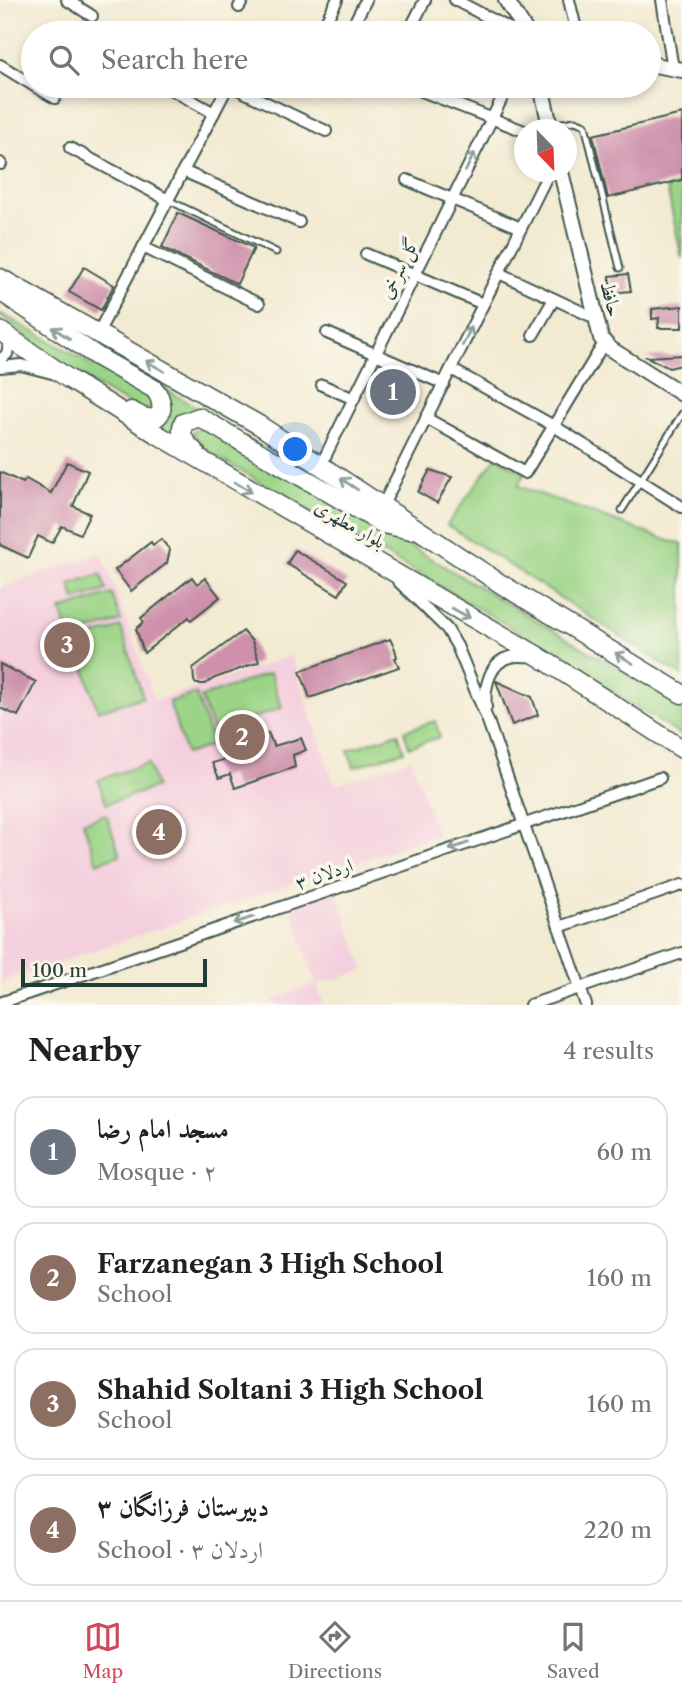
<!DOCTYPE html>
<meta charset="utf-8">
<style>
:root{--surface:#fff;--page:#f6f6f6;--text:#202124;--muted:#757577;--line:#e0e0e0;--accent:#d1495b}
body{margin:0;font-family:"Libre Caslon Text",Amiri,serif;background:var(--page);color:var(--text)}
.compass{position:absolute;left:514px;top:119px;width:63px;height:63px;border-radius:50%;background:var(--surface);box-shadow:0 4px 10px #0003;rotate:157deg}
.scale{position:absolute;left:21px;bottom:18px;width:186px;box-sizing:border-box;padding-left:7px;border:4px solid #1f3d34;border-top:0;font-size:19px;line-height:24px;white-space:nowrap;color:#1f3d34;-webkit-text-stroke:5px #fbf7ec;paint-order:stroke}
.you{position:absolute;left:296px;top:450px;width:24px;height:24px;margin:-18px;border:5px solid #fff;border-radius:50%;background:#1a73e8;box-shadow:0 0 0 10px #1a73e833}
.badge{display:grid;place-items:center;width:46px;height:46px;border-radius:50%;background:var(--accent);color:#fff;font-size:23px;font-weight:700}
.pin{position:absolute;translate:-50% -50%;border:4px solid #fff;box-shadow:0 2px 7px #0006}
.list{margin:0;padding:0;list-style:none}
h2{display:flex;justify-content:space-between;align-items:center;height:91px;margin:0;padding:0 28px;font-size:30px}
h2 small{font-size:23px;font-weight:400;color:var(--muted)}
.list li{display:grid;grid-template-columns:46px 1fr auto;gap:21px;align-items:center;box-sizing:border-box;height:112px;margin:0 14px 14px;padding:0 14px;border:2px solid var(--line);border-radius:21px}
.list b{display:block;font-size:26px;white-space:nowrap}
.list p{margin:0;font-size:23px;white-space:nowrap;color:var(--muted)}
.list em{font-size:23px;font-style:normal;color:var(--muted)}
.icon{flex:none;width:38px;height:38px;fill:none;stroke:currentColor;stroke-width:2;stroke-linecap:round;stroke-linejoin:round}
.map{position:relative;flex:none;width:682px;height:1005px;overflow:hidden}
.search{position:absolute;background:var(--surface);box-shadow:0 4px 10px #0003;left:21px;right:21px;top:21px;height:77px;display:flex;align-items:center;gap:18px;box-sizing:border-box;padding:0 24px;border-radius:38px;color:var(--muted);font-size:26px}
.sheet{height:595px;background:var(--surface)}
nav{display:flex;justify-content:space-around;align-items:center;box-sizing:border-box;height:98px;border-top:2px solid var(--line);background:var(--surface);font-size:19px;color:var(--muted)}
nav a{display:grid;justify-items:center;gap:4px}
nav .on{color:var(--accent)}
.map>svg:first-child{display:block}
.built{fill:#f4cfdd}
.green{fill:#9cd487;stroke:#5e885e;stroke-width:2}
.building{fill:#ce90ab}
.lines{fill:none;stroke-linecap:round;stroke-linejoin:round}
.service-casing{stroke:#3f574c;stroke-width:9}
.minor-casing{stroke:#3f574c;stroke-width:14}
.tertiary-casing{stroke:#3f574c;stroke-width:18}
.primary-casing{stroke:#3f574c;stroke-width:21}
.service{stroke:#fff;stroke-width:5}
.minor{stroke:#fff;stroke-width:10}
.tertiary{stroke:#fff;stroke-width:14}
.primary{stroke:#fff;stroke-width:18}
.oneway{stroke:#8f9e9a}
.labels{text-anchor:middle;dominant-baseline:central;stroke-width:7;stroke-linejoin:round;paint-order:stroke}
.street-label{font-size:19px;fill:#1f3d34;stroke:#fbf7ec}
</style>
<div class="map">
<svg width="682" height="1005" viewBox="0 0 682 1005">
<rect width="100%" height="100%" fill="#fbf7ec"/>
<filter id="ink" filterUnits="userSpaceOnUse"><feTurbulence type="fractalNoise" baseFrequency=".0143" numOctaves="2"/><feDisplacementMap in="SourceGraphic" scale="14" xChannelSelector="R" yChannelSelector="G"/><feConvolveMatrix kernelMatrix="1 2 1 2 8 2 1 2 1" color-interpolation-filters="sRGB"/></filter>
<filter id="wash" filterUnits="userSpaceOnUse"><feTurbulence type="fractalNoise" baseFrequency=".00686" numOctaves="4" result="noise"/><feDisplacementMap in="SourceGraphic" scale="28" xChannelSelector="R" yChannelSelector="G"/><feGaussianBlur stdDeviation="1.57" result="paint"/><feColorMatrix in="noise" values="0 0 0 0 0 0 0 0 0 0 0 0 0 0 0 0 0 1.4 0 .05"/><feComposite in="paint" operator="in"/></filter>
<g filter="url(#wash)">
<rect width="100%" height="100%" fill="#f3ead2"/>
<g class="built">
<path d="M102,553L155,701L291,656L335,785L411,759L437,835L0,982V588Z"/>
<path d="M335,889L365,970L317,985L324,1005H275L273,999L316,984L290,904Z"/>
</g>
<g class="green">
<path d="M682,185V259L667,188Z"/>
<path d="M0,313L154,399L152,408L143,411C90,387 45,351 0,316Z"/>
<path d="M160,386L202,411C185,416 173,417 170,436L158,428L165,418Z"/>
<path d="M205,426L682,706V736L512,628L203,449L193,433L196,429Z"/>
<path d="M496,457L525,473L518,486L669,541L682,543V676L447,525Z"/>
<path d="M101,574L106,590L75,600L70,584Z"/>
<path d="M112,594L121,621L70,637L61,610Z"/>
<path d="M121,627L143,697L98,711L76,642Z"/>
<path d="M270,673L282,708L213,732L201,697Z"/>
<path d="M196,694L213,745L186,754L169,702Z"/>
<path d="M435,721L440,737L409,747L404,731Z"/>
<path d="M398,733L404,751L354,767L348,750Z"/>
<path d="M148,763L156,787L106,804L98,780Z"/>
<path d="M106,814L120,855L97,863L83,822Z"/>
</g>
<g id="blocks">
<g class="building">
<path d="M682,114V180L608,198L593,135Z"/>
<path d="M178,213L254,248L237,284L162,247Z"/>
<path d="M84,267L114,285L101,310L69,292Z"/>
<path d="M628,274L631,291L610,293V276Z"/>
<path d="M682,306V328H658L659,318L652,319V309Z"/>
<path d="M682,355V365L669,368L647,357Z"/>
<path d="M67,462L88,471L73,506L90,514L80,534L62,526L52,543L38,536L28,558L0,545V472L23,483L26,479L51,493Z"/>
<path d="M430,470L452,477L437,503L418,492Z"/>
<path d="M161,539L170,550L167,563L131,591L115,570L151,542L153,545Z"/>
<path d="M295,550L347,581L339,595L287,564Z"/>
<path d="M192,577L197,584L205,578L220,597L191,620L189,617L144,653L136,629L144,622L141,618Z"/>
<path d="M243,631L252,641L259,662L215,678L205,684H196L194,681L193,668Z"/>
<path d="M390,639L395,649L397,657L395,658L399,667L310,698L300,671Z"/>
<path d="M0,664L36,682L18,716L0,708Z"/>
<path d="M496,681L532,697L538,715L512,725Z"/>
<path d="M268,733L274,746L301,738L306,750L293,755L295,767L235,788L230,774L219,778L212,763L241,755L234,744Z"/>
</g>
</g>
</g>
<g filter="url(#ink)">
<use href="#blocks" fill-opacity="0" stroke="#3f574c" stroke-width="2"/>
<g class="lines">
<defs>
<g id="service">
<path d="M550,125L575,121L585,125L620,268"/>
<path d="M168,200L276,252"/>
<path d="M622,510L682,414"/>
</g>
<g id="minor">
<path d="M67,0L92,16"/>
<path d="M455,0L518,33"/>
<path d="M569,0L577,33"/>
<path d="M662,0L673,69"/>
<path d="M239,7L243,0"/>
<path d="M320,33L337,0"/>
<path d="M349,33L366,0"/>
<path d="M408,33L425,0"/>
<path d="M0,65L33,85"/>
<path d="M34,86L55,98"/>
<path d="M165,86L214,113"/>
<path d="M231,86L326,131"/>
<path d="M409,86L524,131"/>
<path d="M70,148L168,200"/>
<path d="M0,163L1,164"/>
<path d="M183,171L299,222"/>
<path d="M407,180L521,228"/>
<path d="M143,247L259,304"/>
<path d="M366,254L483,304"/>
<path d="M499,273L595,318"/>
<path d="M98,333L228,86"/>
<path d="M327,333L444,384"/>
<path d="M533,335L554,299"/>
<path d="M0,360L7,354L9,344L4,336"/>
<path d="M0,367L21,365L52,373"/>
<path d="M451,369L554,426L682,507"/>
<path d="M322,385L354,399"/>
<path d="M426,418L525,473L604,343"/>
<path d="M321,465L508,86"/>
<path d="M382,507L549,172"/>
<path d="M398,581L447,629L457,646L488,721L586,1005"/>
<path d="M486,707C484,689 489,661 511,657C518,655 527,657 534,656"/>
<path d="M559,927L682,885"/>
<path d="M0,1003L660,778"/>
<path d="M530,1005L682,953"/>
</g>
<g id="tertiary">
<path d="M506,0L527,33"/>
<path d="M649,64L682,70"/>
<path d="M541,86L551,130"/>
<path d="M561,172L601,338L609,348L682,394"/>
</g>
<g id="primary">
<path d="M0,278L259,425L501,584L682,694"/>
<path d="M0,291L98,357L154,389C163,398 167,421 147,418C142,418 136,413 131,411"/>
<path d="M0,331L69,379L155,433L538,656L682,749"/>
<path d="M196,453C186,444 179,436 183,423L199,417L383,524L411,530"/>
</g>
</defs>
<use href="#service" class="service-casing"/>
<use href="#minor" class="minor-casing"/>
<use href="#tertiary" class="tertiary-casing"/>
<use href="#primary" class="primary-casing"/>
<use href="#service" class="service"/>
<use href="#minor" class="minor"/>
<use href="#tertiary" class="tertiary"/>
<use href="#primary" class="primary"/>
</g>
<defs><path id="oneway-shaft" d="M-6 0H5M1.5-3L5.5 0L1.5 3" fill="none" stroke-width="1.6" stroke-linecap="round" stroke-linejoin="round" transform="scale(1.75)"/></defs>
<g class="oneway">
<use href="#oneway-shaft" transform="translate(470 162) rotate(-64)"/>
<use href="#oneway-shaft" transform="translate(61 333) rotate(-147)"/>
<use href="#oneway-shaft" transform="translate(467 336) rotate(-64)"/>
<use href="#oneway-shaft" transform="translate(155 366) rotate(-150)"/>
<use href="#oneway-shaft" transform="translate(349 484) rotate(-146)"/>
<use href="#oneway-shaft" transform="translate(243 487) rotate(30)"/>
<use href="#oneway-shaft" transform="translate(461 613) rotate(29)"/>
<use href="#oneway-shaft" transform="translate(624 658) rotate(-149)"/>
<use href="#oneway-shaft" transform="translate(459 846) rotate(161)"/>
<use href="#oneway-shaft" transform="translate(244 920) rotate(161)"/>
</g>
</g>
<g class="labels">
<g class="street-label">
<text transform="translate(399 268) rotate(-64)">گل سرخی</text>
<text transform="translate(611 299) rotate(76)">حافظ</text>
<text transform="translate(350 524) rotate(30)">بلوار مطهری</text>
<text transform="translate(324 874) rotate(-19)">اردلان ۳</text>
</g>
</g>
</svg>
<svg class="compass" viewBox="-18 -18 36 36"><path d="M0-13l5 13h-10z" fill="#e53935"/><path d="M0 13l5-13h-10z" fill="#757577"/></svg>
<div class="scale">100 m</div>
<div class="you"></div>
<div class="pin badge" style="left:393px;top:392px;background:#6b7280">1</div>
<div class="pin badge" style="left:242px;top:737px;background:#8d6e63">2</div>
<div class="pin badge" style="left:67px;top:645px;background:#8d6e63">3</div>
<div class="pin badge" style="left:159px;top:832px;background:#8d6e63">4</div>
<div class="search"><svg class="icon" aria-label="search" viewBox="0 0 24 24"><circle cx="10" cy="10" r="6"/><path d="M15 15l6 6"/></svg>Search here</div>
</div>
<section class="sheet">
<h2>Nearby<small>4 results</small></h2>
<ul class="list">
<li><span class="badge" style="background:#6b7280">1</span><div><b>مسجد امام رضا</b><p>Mosque · ۲</p></div><em>60 m</em></li>
<li><span class="badge" style="background:#8d6e63">2</span><div><b>Farzanegan 3 High School</b><p>School</p></div><em>160 m</em></li>
<li><span class="badge" style="background:#8d6e63">3</span><div><b>Shahid Soltani 3 High School</b><p>School</p></div><em>160 m</em></li>
<li><span class="badge" style="background:#8d6e63">4</span><div><b>دبیرستان فرزانگان ۳</b><p>School · اردلان ۳</p></div><em>220 m</em></li>
</ul>
</section>
<nav>
<a class="on"><svg class="icon" aria-label="map" viewBox="0 0 24 24"><path d="M3 6l6-2 6 2 6-2v14l-6 2-6-2-6 2zM9 4v14M15 6v14"/></svg>Map</a>
<a><svg class="icon" aria-label="directions" viewBox="0 0 24 24"><path d="M12 3l9 9-9 9-9-9zM9 14v-3h6M13 9l2 2-2 2"/></svg>Directions</a>
<a><svg class="icon" aria-label="saved" viewBox="0 0 24 24"><path d="M7 4h10v16l-5-4-5 4z"/></svg>Saved</a>
</nav>
